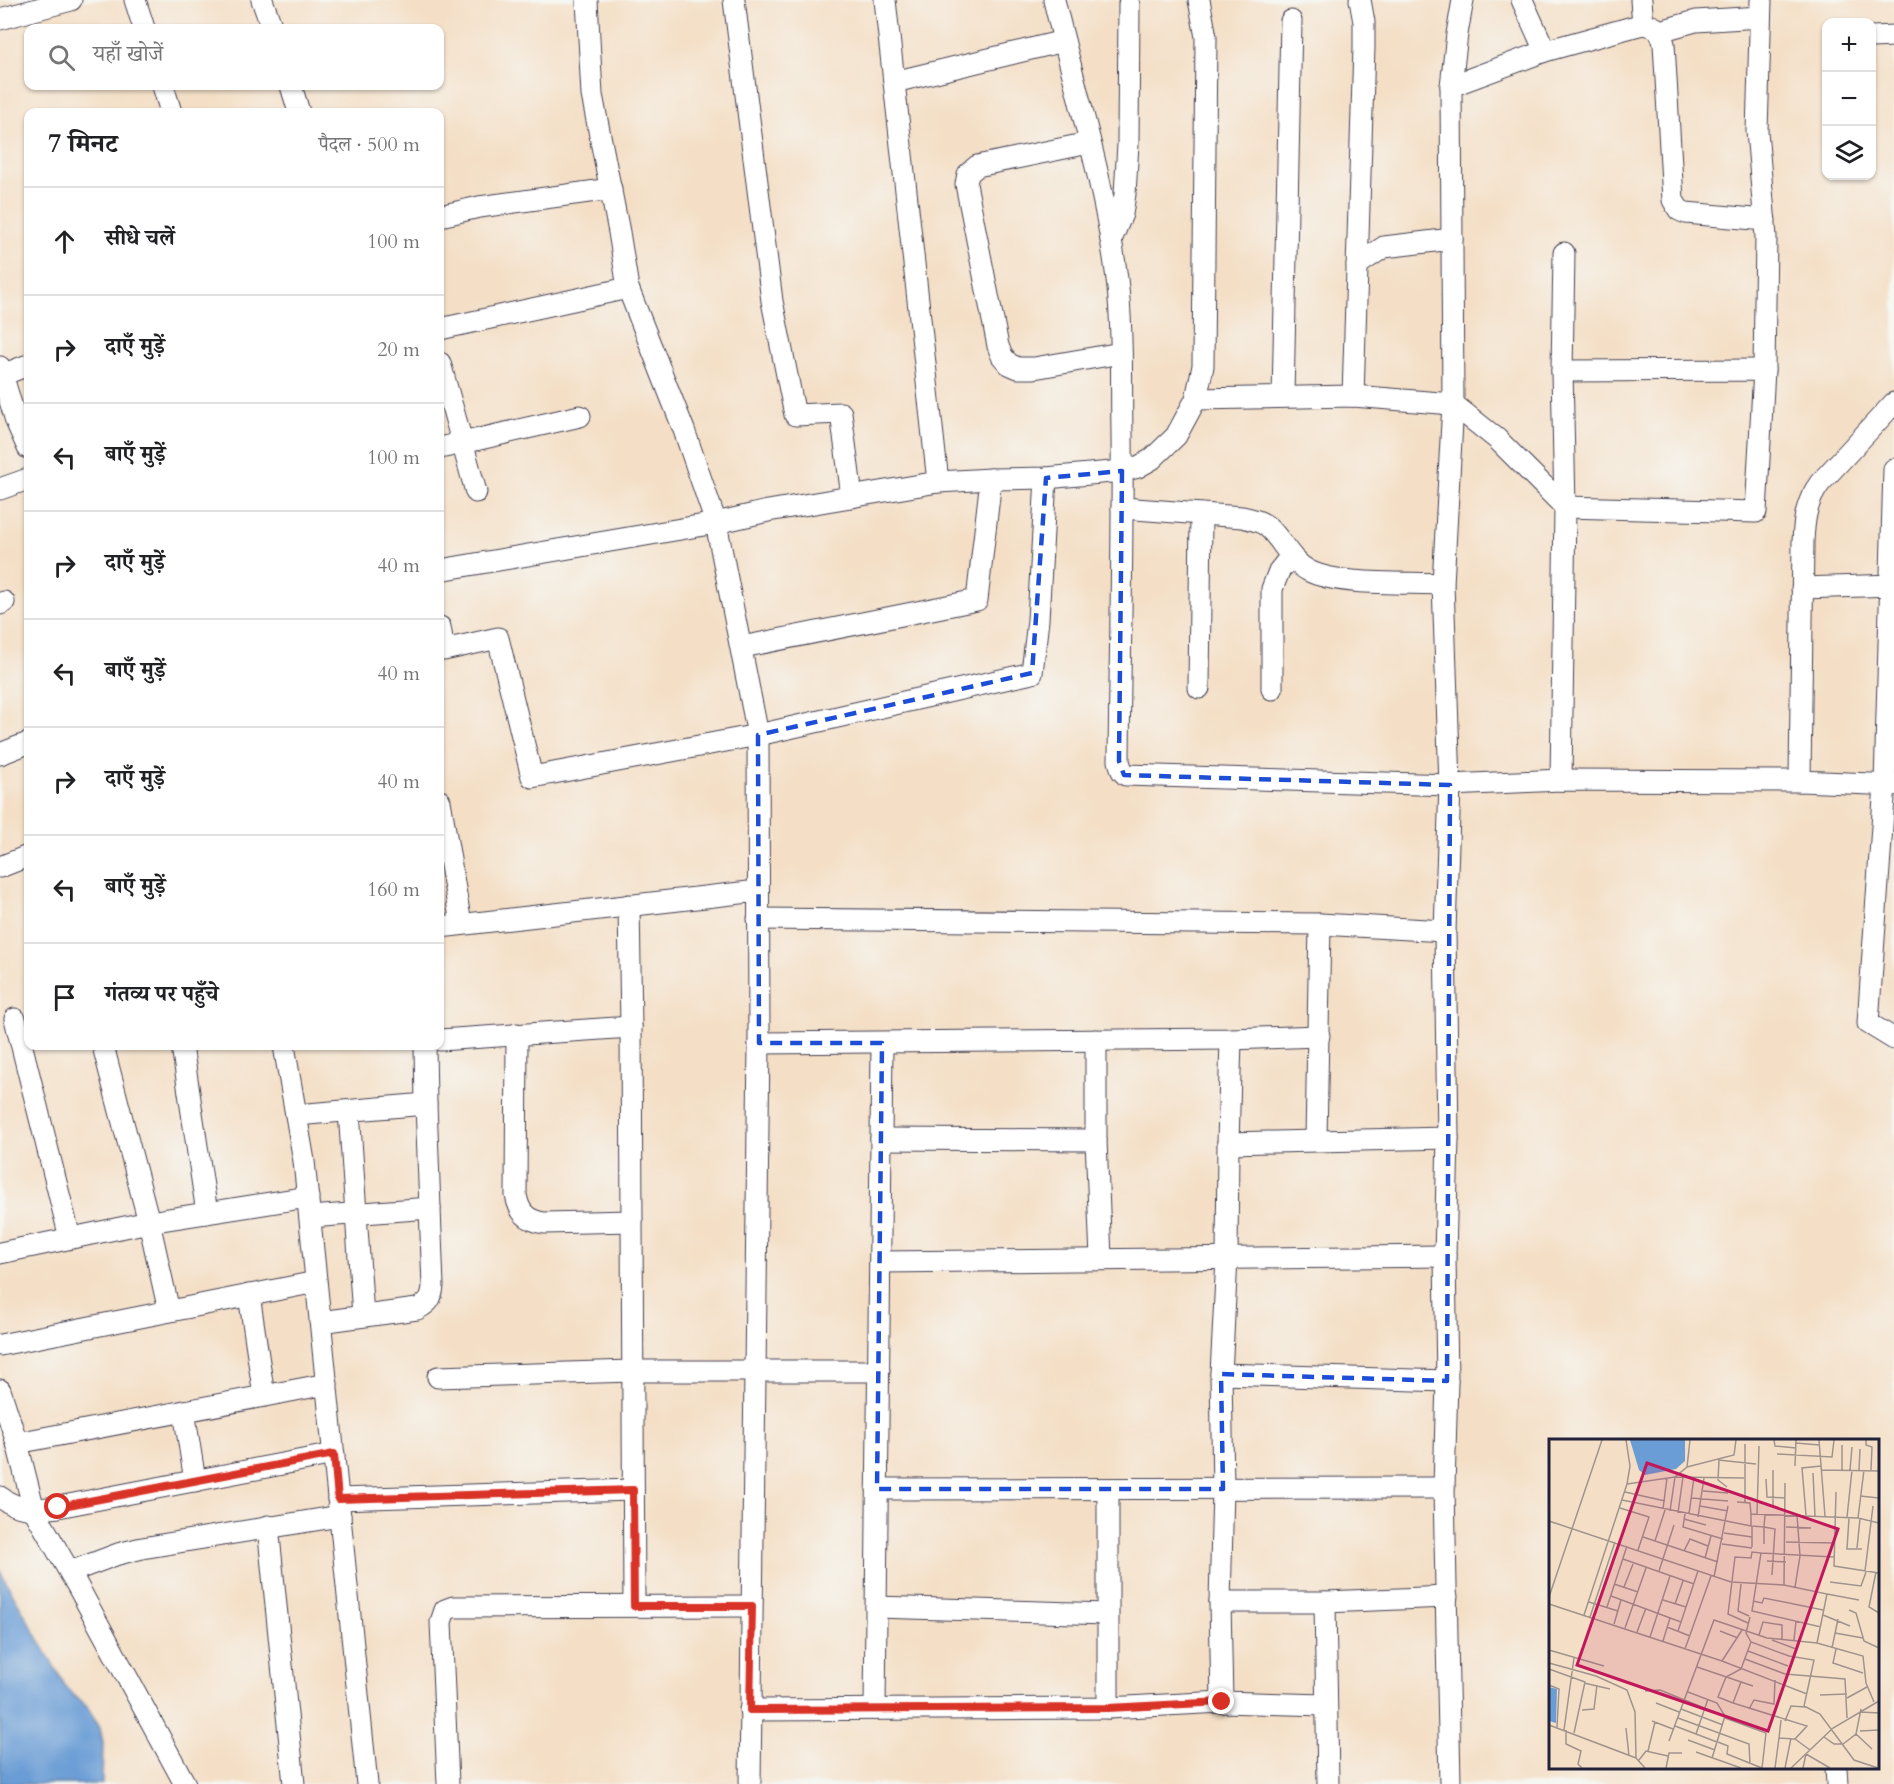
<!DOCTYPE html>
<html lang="hi">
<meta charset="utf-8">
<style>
:root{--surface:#fff;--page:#f6f6f6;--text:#202124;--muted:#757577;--line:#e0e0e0}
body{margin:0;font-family:Cardo,"Noto Serif Devanagari",serif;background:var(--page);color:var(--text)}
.controls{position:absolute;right:18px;top:18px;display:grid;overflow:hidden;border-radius:12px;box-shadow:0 2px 4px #0004}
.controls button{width:54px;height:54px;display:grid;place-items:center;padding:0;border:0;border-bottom:2px solid var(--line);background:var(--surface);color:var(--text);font:30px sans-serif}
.stop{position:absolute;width:18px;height:18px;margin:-14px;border:4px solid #d93025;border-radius:50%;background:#fff}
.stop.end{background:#d93025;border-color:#fff;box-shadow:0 2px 6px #0008}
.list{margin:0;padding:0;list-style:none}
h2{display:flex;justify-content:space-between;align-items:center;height:78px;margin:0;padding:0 24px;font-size:26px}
h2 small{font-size:20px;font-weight:400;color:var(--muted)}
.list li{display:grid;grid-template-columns:39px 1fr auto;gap:18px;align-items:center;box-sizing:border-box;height:108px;padding:0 24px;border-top:2px solid var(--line)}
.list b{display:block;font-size:22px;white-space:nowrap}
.list em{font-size:20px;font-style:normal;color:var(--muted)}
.icon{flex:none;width:33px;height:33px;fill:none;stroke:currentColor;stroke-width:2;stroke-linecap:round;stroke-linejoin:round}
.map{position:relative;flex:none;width:1894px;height:1784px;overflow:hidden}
.search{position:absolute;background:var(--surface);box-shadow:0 2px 4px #0004;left:24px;top:24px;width:420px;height:66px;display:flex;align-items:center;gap:15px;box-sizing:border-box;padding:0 21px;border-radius:12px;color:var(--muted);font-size:22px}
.panel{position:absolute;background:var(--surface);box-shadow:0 2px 4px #0004;left:24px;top:108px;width:420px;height:942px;border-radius:12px}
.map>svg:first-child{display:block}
.water{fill:#6a9dd5;stroke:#466088;stroke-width:1.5}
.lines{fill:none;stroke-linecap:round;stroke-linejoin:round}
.minor-casing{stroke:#423e50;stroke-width:23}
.minor{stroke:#fff;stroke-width:21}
.route{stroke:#d93025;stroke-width:8}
.marked{fill:none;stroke:#1d4ed8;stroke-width:4.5;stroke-dasharray:12 8;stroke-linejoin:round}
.inset-road{fill:none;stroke:#a0938e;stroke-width:1.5}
.view{fill:#c2185b;fill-opacity:0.15;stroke:#c2185b;stroke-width:3}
.inset-edge{fill:none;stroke:#22223b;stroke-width:3}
</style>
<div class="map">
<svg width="1894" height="1784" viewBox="0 0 1894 1784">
<rect width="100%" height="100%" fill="#f6f6f2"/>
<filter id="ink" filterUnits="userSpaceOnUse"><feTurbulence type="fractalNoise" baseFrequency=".0167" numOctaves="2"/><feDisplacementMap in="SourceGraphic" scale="12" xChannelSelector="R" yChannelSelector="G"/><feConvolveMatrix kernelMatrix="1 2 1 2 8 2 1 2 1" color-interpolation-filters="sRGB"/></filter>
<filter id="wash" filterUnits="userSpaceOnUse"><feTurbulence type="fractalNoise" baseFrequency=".008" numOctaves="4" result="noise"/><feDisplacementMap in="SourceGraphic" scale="24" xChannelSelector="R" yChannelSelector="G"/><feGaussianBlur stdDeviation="1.35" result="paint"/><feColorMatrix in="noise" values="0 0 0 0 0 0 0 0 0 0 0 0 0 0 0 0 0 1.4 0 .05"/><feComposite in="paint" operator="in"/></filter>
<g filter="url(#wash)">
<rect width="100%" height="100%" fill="#f4dfc6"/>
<path class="water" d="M0,1571L67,1689L88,1708L100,1728L103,1743L102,1784H0Z"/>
</g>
<g filter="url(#ink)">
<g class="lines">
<defs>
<g id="minor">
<path d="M135,0L144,28"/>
<path d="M262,0L272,28"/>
<path d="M587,0L592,95L619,232L628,288L684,430L716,523L758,735L759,1043L750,1784"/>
<path d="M734,0L772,301L795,415L841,413L852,497"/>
<path d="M1054,0C1076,92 1105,185 1117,279C1123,330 1121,382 1122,434C1123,543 1120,652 1119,761L1122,771L1126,775L1450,785L1561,780L1800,781L1894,785"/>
<path d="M1522,0L1545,51"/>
<path d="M1641,0L1643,24"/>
<path d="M1761,0L1757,131L1766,237L1764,370"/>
<path d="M0,19L71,0"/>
<path d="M1660,31L1696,21L1760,17"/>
<path d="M1872,37L1894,36"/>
<path d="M894,82L1064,41"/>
<path d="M163,86L171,112"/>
<path d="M291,86L299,112"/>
<path d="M1451,86L1545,51L1643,24C1657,26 1661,30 1664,44L1673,200L1679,210L1686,213L1765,220"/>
<path d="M1089,143L977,166L968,174L966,184L998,346L1002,356L1009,364L1018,368H1034L1121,353"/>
<path d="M440,216L479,207L611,189"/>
<path d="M1111,240L1122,214L1125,194L1128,144L1129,4"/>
<path d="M1357,265L1384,247L1452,239"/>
<path d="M440,329L628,288"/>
<path d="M440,363L476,492"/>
<path d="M0,367L16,421L28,448"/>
<path d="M2,375L28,365"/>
<path d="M1353,396L1364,47V22L1360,0"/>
<path d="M1283,397L1291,21"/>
<path d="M1196,399L1353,396L1453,404L1497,439L1565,507L1756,512L1764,370L1562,371"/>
<path d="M440,448L580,416"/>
<path d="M1894,469L1885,784L1868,1023L1894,1039"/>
<path d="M991,479L1046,478L1122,471L1138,467L1152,459L1176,436L1196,399L1203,366L1206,37L1199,0"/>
<path d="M0,489L28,479"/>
<path d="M1122,508L1242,517C1251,519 1261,521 1268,527C1283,541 1290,561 1309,571C1339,586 1407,582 1443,584"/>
<path d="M440,570L716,523L768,511L938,482L885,0"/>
<path d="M1802,588L1894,585"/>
<path d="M0,604L4,602"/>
<path d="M440,627L444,650L498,638L532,777L758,735L1032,673L1038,620L1046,478"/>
<path d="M742,647L977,600L991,479L938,482"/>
<path d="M1199,688L1201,514"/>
<path d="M1272,689V589L1279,571L1291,556"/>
<path d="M0,754L28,743"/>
<path d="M1561,780L1565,507L1562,371L1564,253"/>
<path d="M1800,781L1803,542C1804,520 1806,502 1820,483L1894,403"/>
<path d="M440,801L461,924"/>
<path d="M0,867L28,856"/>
<path d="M629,905L631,1027L634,1606"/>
<path d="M758,919L1320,924L1445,931"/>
<path d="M440,927L758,891"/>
<path d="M15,1019L70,1238"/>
<path d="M517,1034L516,1195C519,1212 526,1220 544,1223L632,1221"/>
<path d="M440,1040L631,1027"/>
<path d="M1096,1040V1140L1101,1258"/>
<path d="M759,1043L1231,1039L1319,1036"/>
<path d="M103,1046L149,1222L169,1311"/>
<path d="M182,1046L207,1213"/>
<path d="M284,1046L304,1161L367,1784"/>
<path d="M349,1111L363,1316"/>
<path d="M296,1115L426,1104"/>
<path d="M881,1139L1096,1140"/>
<path d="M1316,1140L1320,924"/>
<path d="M1228,1143L1448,1138"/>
<path d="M310,1217L430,1208"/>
<path d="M0,1253L149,1222L308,1197"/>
<path d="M880,1262L1445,1256"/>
<path d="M249,1295L264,1396"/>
<path d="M320,1322L417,1309C429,1303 432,1298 433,1286L426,1104L425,1046"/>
<path d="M0,1345L316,1282"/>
<path d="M1221,1374L1447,1381"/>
<path d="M438,1377L632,1371H879"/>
<path d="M0,1390L17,1443L34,1510L77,1585L185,1784"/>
<path d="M184,1411L195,1481"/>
<path d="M17,1443L327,1384"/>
<path d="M877,1489L1444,1488"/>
<path d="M0,1497C18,1511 37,1510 58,1507L334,1454"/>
<path d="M338,1499L633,1490"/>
<path d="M268,1526L294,1784"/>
<path d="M70,1572L118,1554L142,1548L340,1516"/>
<path d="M1220,1602H1325L1447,1597"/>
<path d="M1325,1602L1328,1784"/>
<path d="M876,1607L1107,1614"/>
<path d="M1222,1702L1220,1602L1223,1489L1221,1374L1227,1258L1228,1143L1231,1039"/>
<path d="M1108,1708V1490"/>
<path d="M875,1709L882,1043"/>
<path d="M750,1710L1108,1708L1222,1702L1325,1705"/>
<path d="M1836,1768L1837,1784"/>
<path d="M448,1784L441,1622L445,1610L453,1607L751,1606"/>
<path d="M1450,1784L1444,1488L1447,1381L1445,1256L1448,1138L1445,931L1450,785L1443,584L1453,404L1451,86L1457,34L1463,0"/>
</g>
</defs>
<use href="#minor" class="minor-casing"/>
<use href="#minor" class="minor"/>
</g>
</g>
<g class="lines" filter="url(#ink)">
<path class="route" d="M58,1507L334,1454L338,1499L633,1490L634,1606H752L750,1710L1108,1708L1222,1702"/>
</g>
<path class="marked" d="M1122,471L1119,761L1124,775L1450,785L1447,1381L1221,1374L1223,1489H877L882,1043H759L758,735L1032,673L1046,478Z"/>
<g transform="translate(1549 1439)">
<rect width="330" height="330" fill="#f4dfc6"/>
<path d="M81,1H136V22L127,30L96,36L90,31ZM0,248L8,250L7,284L0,282Z" fill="#6a9dd5"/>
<path class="inset-road" d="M225,1L226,7L247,9M270,1L276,77M317,1V6L323,8L322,31M247,4L270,6M196,5V64M228,15L283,18L285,1M169,21L207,25M170,21L169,41L178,48M246,27L247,1M138,28L185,16L187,1M224,31V68M273,31L330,32M293,31V6M301,31L303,8M310,31L311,10M264,34L266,77M217,40L218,58L236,59M78,45L126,38L195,39M154,52L179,54M76,53L116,62M287,53L285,127L330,134M311,57L330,59M142,59L179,62M73,61L202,87L215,88L216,76M188,63L201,64L202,75M151,67L179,72M71,69L100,78L89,111M114,70L118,39M121,72L126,38L138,28L141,1M129,74L134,38M136,75L134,88L174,100M140,75L145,38M208,75L210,7M257,76L253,29L272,27M149,78L155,39M298,78L303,31M300,79L298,110H313M309,79L315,31M135,80L157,86M0,82L182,143L235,146L278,155L268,204M202,87V75L309,79L330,84M237,88L262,89M175,94L203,98M94,98L169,123M106,102L116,71M237,103L286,104M173,105L203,109M215,105V88L226,90L223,136M203,108V88M308,109L311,80M135,112L141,100L159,107M156,119L162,97M74,120L145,145M218,122L237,123M110,132L125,86M316,132L324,67M327,133L320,168L330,174M165,138L179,67M281,143L312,147L317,133M65,145L89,153M192,145L189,172L200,177M235,146L236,44M75,148L84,125M246,148L251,117L248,76M278,155L310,161M62,157L132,183M0,158L53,1M114,161L137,168M204,162L213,164L215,159L274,171M40,163L69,172M0,165L173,222L258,255M126,165L134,142M58,168L78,107M300,171L307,174L315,202L330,209M35,176L78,45L81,27L77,1M274,176L301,187M41,178L66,103M201,178L197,194L202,203L240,217L265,221L255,267L271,275L305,321L329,329M199,184L179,175L186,118L202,119L203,113L212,114M65,185L72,161M118,188L141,197M272,188L203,172L212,114L285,118M76,189L97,129M129,192L149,132M171,192L189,199M88,193L97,169M286,194L314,199M210,196L214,183L233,186V200M101,198L121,137M223,201L247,210M245,201L247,182M114,202L121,179M283,209L289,180M136,210L162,137M287,210L284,224L314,234M0,211L55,227M199,212L239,227M196,220L236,235L296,240L298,279M173,222L193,191M0,224L47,237L78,251L86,273L87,319M148,228L204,247M0,230L36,243L25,294M192,243L184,264L169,258L177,238L192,230L202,203M35,244L61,250M0,246L10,250L8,288M96,252L111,251L175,277M139,253L168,264L176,277L163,319M271,256L298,255M298,259L318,248M107,264L130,273M184,264L258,287L246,300L261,311M132,270L174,286M200,270L205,261L225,265L226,241M33,271L45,270L48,246M312,273L330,274M129,279L200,305L201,325M176,279L217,294L213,329M103,282L124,290M236,282L242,267L256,268M0,286L87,319L96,329M126,287L168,303M77,289L80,317M15,291L25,219M17,291V305L32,312L29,325L33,329M311,292L330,291M147,295L159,260M307,295L323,310M275,298L285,305H294L307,295L312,270M230,299L232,281M139,301L166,311M120,302L165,181L218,199L268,204L314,217L317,244L325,263M169,303L179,307L178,315L213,329M99,312L106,283M147,313L192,329M90,321L97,312L119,317M117,329L120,314H133M226,329L230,299L246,300M236,329L242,299M242,329L284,289L330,262M254,329L257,315L281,329"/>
<path class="view" d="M98,24L289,90L219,292L28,226Z"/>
<rect width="330" height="330" class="inset-edge"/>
</g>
</svg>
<div class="controls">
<button>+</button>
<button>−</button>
<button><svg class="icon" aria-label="layers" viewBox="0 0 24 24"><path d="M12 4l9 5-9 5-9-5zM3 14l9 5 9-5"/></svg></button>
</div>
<div class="stop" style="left:58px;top:1507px"></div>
<div class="stop end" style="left:1222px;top:1702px"></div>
<div class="search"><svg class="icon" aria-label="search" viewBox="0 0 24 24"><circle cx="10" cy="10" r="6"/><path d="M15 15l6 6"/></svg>यहाँ खोजें</div>
<section class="panel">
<h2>7 मिनट<small>पैदल · 500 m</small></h2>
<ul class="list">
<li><svg class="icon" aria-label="ahead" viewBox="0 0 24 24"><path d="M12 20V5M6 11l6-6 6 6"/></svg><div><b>सीधे चलें</b></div><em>100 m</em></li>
<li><svg class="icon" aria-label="right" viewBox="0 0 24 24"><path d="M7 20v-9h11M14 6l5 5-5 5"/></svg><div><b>दाएँ मुड़ें</b></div><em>20 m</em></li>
<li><svg class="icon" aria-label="left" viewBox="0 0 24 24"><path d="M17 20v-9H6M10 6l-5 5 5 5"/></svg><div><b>बाएँ मुड़ें</b></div><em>100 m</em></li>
<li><svg class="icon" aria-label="right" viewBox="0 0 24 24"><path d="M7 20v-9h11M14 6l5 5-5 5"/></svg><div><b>दाएँ मुड़ें</b></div><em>40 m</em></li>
<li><svg class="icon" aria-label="left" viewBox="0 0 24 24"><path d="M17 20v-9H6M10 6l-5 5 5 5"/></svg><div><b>बाएँ मुड़ें</b></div><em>40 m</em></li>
<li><svg class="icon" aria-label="right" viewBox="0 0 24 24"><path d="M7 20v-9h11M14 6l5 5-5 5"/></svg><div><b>दाएँ मुड़ें</b></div><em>40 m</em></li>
<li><svg class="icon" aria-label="left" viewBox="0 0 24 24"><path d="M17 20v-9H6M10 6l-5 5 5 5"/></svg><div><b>बाएँ मुड़ें</b></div><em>160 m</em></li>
<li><svg class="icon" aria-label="arrive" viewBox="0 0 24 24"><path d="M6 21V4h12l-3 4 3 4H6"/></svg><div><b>गंतव्य पर पहुँचे</b></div></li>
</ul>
</section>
</div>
